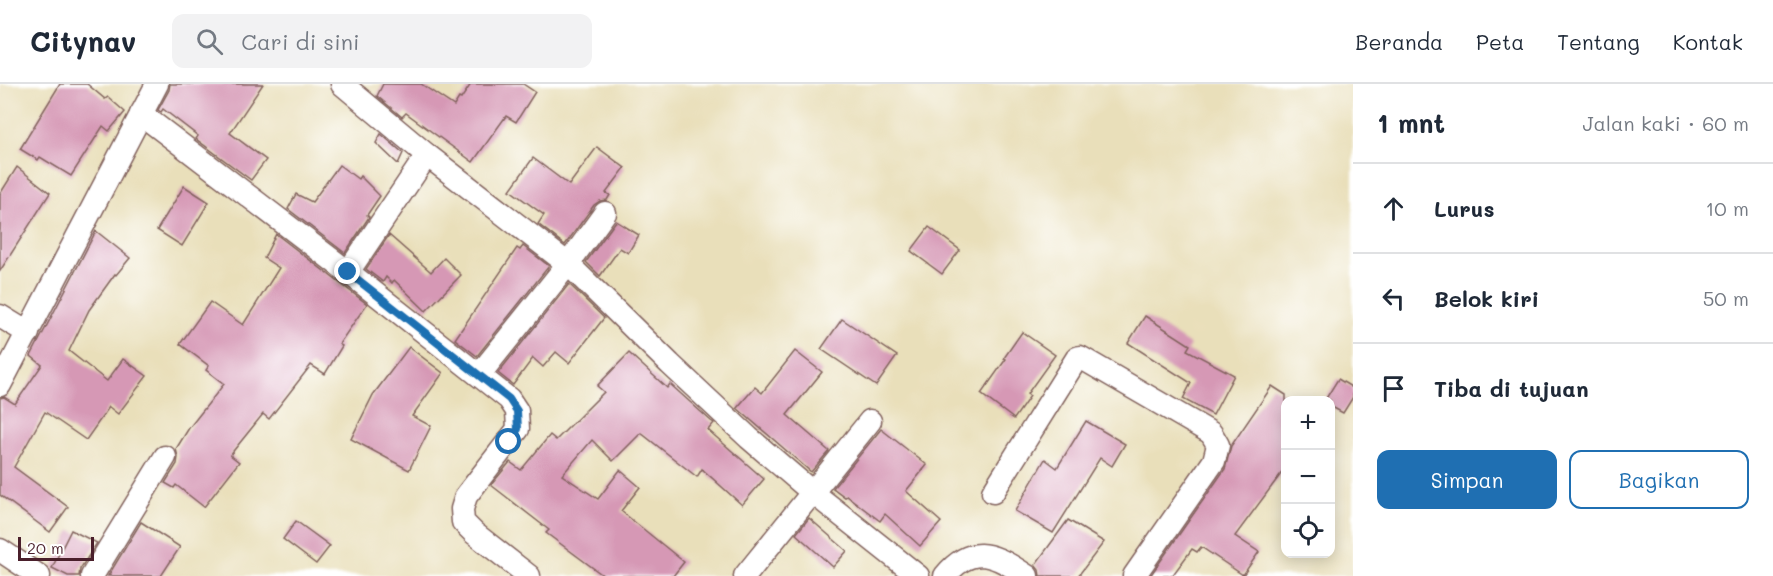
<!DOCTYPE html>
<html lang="id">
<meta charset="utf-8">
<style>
:root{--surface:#fff;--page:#f2f2f3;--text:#1f2937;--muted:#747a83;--line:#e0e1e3;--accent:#1f6fb2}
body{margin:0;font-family:Mali,sans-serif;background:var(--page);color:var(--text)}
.controls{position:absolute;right:18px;bottom:18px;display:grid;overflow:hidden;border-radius:12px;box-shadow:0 3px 15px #0003}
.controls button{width:54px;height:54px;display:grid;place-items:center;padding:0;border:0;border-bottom:2px solid var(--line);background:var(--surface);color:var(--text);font:30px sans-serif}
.scale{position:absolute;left:18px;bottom:15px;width:76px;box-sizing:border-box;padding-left:6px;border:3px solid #4a1f2b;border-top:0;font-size:16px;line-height:21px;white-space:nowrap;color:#4a1f2b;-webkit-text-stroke:4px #fff;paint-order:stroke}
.stop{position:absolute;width:18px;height:18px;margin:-14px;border:4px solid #1f6fb2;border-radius:50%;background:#fff}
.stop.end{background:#1f6fb2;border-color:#fff;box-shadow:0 2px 6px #0008}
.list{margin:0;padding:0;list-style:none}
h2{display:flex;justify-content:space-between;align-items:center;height:78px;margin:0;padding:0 24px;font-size:26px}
h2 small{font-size:20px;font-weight:400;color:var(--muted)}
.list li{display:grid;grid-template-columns:39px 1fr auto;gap:18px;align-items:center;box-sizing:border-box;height:90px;padding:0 24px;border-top:2px solid var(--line)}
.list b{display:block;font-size:22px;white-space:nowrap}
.list em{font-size:20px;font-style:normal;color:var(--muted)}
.actions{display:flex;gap:12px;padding:18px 24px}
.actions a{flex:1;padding:14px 0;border:2px solid var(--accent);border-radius:12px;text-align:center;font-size:21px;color:var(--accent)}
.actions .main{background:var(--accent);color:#fff}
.icon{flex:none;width:33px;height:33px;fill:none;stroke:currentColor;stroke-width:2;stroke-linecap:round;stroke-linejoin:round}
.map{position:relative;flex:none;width:1353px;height:492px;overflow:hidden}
header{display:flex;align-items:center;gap:36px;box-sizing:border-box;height:84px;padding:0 30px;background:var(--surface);border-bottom:2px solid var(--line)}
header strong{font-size:28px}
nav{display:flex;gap:33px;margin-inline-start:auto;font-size:21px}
.search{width:420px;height:54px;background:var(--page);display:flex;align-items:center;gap:15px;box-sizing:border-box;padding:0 21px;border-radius:12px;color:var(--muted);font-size:22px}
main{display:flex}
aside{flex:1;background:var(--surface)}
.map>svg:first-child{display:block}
.building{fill:#d698b5}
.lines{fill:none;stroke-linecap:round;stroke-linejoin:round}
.street-casing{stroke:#82625d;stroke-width:25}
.street{stroke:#fff;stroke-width:22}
.route{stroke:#1f6fb2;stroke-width:8}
</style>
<header>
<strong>Citynav</strong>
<div class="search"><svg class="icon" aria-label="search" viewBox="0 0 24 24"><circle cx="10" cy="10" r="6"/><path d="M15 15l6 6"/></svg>Cari di sini</div>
<nav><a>Beranda</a><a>Peta</a><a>Tentang</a><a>Kontak</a></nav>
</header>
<main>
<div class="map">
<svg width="1353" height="492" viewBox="0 0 1353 492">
<rect width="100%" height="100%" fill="#fff"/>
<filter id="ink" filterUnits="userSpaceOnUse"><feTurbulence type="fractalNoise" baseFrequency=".0167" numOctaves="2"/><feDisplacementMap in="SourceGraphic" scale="12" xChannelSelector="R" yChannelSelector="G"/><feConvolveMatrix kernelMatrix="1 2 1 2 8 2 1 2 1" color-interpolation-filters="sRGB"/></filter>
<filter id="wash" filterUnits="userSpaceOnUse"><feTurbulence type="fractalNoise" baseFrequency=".008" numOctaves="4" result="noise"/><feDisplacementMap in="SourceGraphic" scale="24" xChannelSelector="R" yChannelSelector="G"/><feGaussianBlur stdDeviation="1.35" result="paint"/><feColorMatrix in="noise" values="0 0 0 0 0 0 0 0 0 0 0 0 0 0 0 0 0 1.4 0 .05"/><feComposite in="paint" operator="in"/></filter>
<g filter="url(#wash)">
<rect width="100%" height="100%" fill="#e9dfba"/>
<g id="blocks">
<g class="building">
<path d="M60,0H87L105,15L108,13L125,28L109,47L103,42L71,92L40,73L38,76L20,65Z"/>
<path d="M170,0H263L230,49L266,76L251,96L196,55L198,52L163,25L161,28L158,26L169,6Z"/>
<path d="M383,0H421L454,22L459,14L461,15L471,0H523L535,8L516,38L506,32L473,78L406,29L402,33L377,12Z"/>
<path d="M381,50L403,69L398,80L376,59Z"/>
<path d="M597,63L625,84L606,109L610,111L607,116L600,117L594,121L565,161L538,140L544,131L510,106L533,74L569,101Z"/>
<path d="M339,81L358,95L360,92L380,112L367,131L369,133L345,169L288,125L296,110L312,118Z"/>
<path d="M17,83L50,109L0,187V110Z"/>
<path d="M184,102L209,118L182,162L157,146Z"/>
<path d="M616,137L639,151L628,169L620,164L600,192L586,178Z"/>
<path d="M929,143L960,166L942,190L911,167Z"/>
<path d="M96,147L130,174L116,191L115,190L89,226L69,267L107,297L123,275L147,292L118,330L109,323L86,356L45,328L14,383L68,423L50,448L0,411V314L4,313L15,320L42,281L31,272Z"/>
<path d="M276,150L367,220L339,260L342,262L325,290L311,281L269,335L263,330L230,371L239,378L204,423L176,401L174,404L165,399L177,380L178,373L176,365L189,344L224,300L206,286L209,282L180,260L210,218L243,241L279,184L264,174Z"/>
<path d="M389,151L431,188L444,174L461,191L426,227L394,196L392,199L386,193L383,198L366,185Z"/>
<path d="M523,162L549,182L477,272L455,255L517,164L520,166Z"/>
<path d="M569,200L604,234L569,279L556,268L543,283L533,274L513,301L498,289Z"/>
<path d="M1145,232L1190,261L1187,266L1234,291L1213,331L1183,315L1191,299L1128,259Z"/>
<path d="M842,235L897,272L876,302L821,265Z"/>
<path d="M1022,248L1055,271L1027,310L1030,312L1014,335L981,310L1006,275L1004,274Z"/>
<path d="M409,263L443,289L412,332L431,342L409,386L351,355L373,311Z"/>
<path d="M795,267L822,288L787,331L829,367L811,388L737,324L755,303L762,309Z"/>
<path d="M629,269L667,304L670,300L711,337L714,339L708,346L764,395L742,421L702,385L697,393L641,349L613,377L592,356L562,391L598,415L620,386L640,403L621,427L684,478L673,492H604L546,449L549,446L491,401L510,378L521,386L550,351L556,356L604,308L597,302Z"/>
<path d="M1338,295L1353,304V313L1343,329L1330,322V316H1325Z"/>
<path d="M1272,302L1286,311V383L1235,452L1259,468L1243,491L1201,463L1197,468L1192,465L1172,492H1150L1225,385L1231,362Z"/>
<path d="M1086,337L1125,360L1112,382L1100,374L1053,449L1015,427L1045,375L1057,384Z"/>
<path d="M881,345L927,381L906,407L941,438L920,462L885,430L880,437L847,412L845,413L833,404Z"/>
<path d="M809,434L847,467L833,483L796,450Z"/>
<path d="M1068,436L1104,458L1078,492H1040L1039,486L1035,481Z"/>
<path d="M296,437L330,462L316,480L283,455Z"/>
<path d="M141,438L180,463L161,492H108Z"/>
<path d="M71,446L97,459L80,485L79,492H68L52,484Z"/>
</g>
</g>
</g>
<g filter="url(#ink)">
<use href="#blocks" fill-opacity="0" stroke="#82625d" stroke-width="1.5"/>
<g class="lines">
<defs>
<g id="street">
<path d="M342,0L427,71L568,180L670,280L749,354L812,408L918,492"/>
<path d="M141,30L348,188L509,315L517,327L518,345L466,412L462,425L463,438L474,449L529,492"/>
<path d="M348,188L427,71"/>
<path d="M0,232L28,249"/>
<path d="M479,291L568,180L605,129"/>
<path d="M0,301L157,0"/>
<path d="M993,408L1077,274L1080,273L1211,349L1218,361L1214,377L1134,492"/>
<path d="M0,466L39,492"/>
<path d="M92,492L165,373"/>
<path d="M745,492L870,337"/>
<path d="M945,492C973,458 995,471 1027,492"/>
</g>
</defs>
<use href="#street" class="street-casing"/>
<use href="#street" class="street"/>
</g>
</g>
<g class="lines" filter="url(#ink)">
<path class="route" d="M348,188L509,315L517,327L518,345L509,358"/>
</g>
</svg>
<div class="controls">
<button>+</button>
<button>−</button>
<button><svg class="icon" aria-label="locate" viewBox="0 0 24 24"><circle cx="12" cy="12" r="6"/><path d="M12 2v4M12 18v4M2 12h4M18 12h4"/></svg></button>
</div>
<div class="scale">20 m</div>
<div class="stop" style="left:509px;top:358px"></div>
<div class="stop end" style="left:348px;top:188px"></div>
</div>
<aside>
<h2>1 mnt<small>Jalan kaki · 60 m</small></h2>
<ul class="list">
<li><svg class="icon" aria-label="ahead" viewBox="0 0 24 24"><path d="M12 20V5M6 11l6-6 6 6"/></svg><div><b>Lurus</b></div><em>10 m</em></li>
<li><svg class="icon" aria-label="left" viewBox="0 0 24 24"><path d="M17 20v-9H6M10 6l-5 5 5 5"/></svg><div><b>Belok kiri</b></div><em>50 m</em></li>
<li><svg class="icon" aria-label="arrive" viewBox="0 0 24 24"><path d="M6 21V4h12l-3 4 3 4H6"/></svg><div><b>Tiba di tujuan</b></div></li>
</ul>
<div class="actions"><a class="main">Simpan</a><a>Bagikan</a></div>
</aside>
</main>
